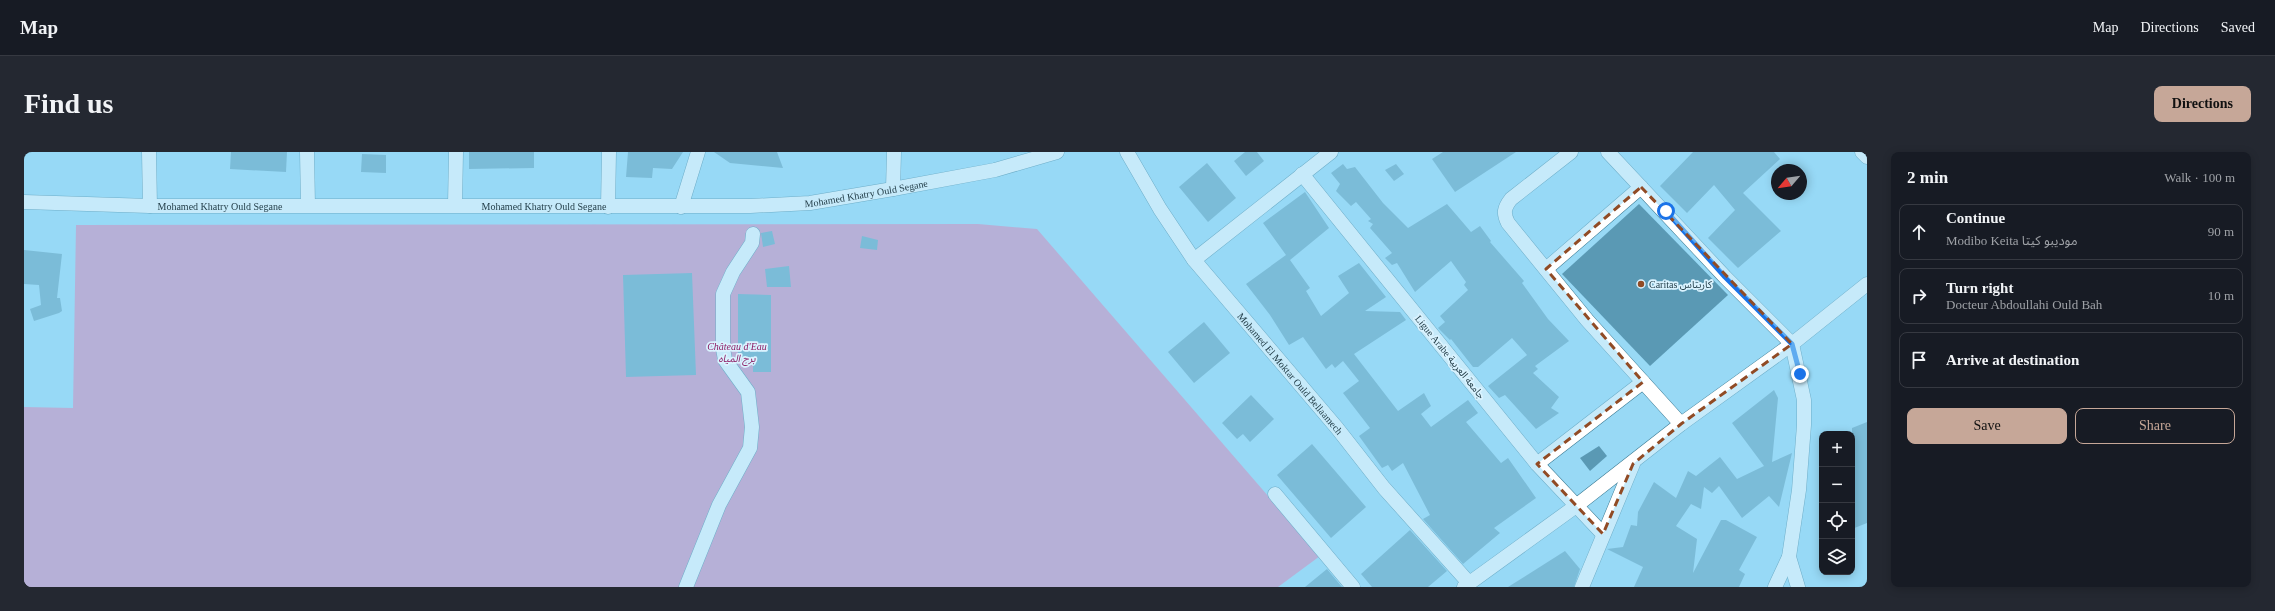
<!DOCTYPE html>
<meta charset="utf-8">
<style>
:root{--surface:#171b24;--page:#242831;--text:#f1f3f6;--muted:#9ea1a6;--line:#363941;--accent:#c6a798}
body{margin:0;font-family:"Times New Roman","Noto Sans Arabic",serif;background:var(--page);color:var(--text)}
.controls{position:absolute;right:12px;bottom:12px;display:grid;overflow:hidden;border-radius:8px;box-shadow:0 2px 10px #0003}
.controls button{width:36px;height:36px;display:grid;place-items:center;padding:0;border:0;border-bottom:1px solid var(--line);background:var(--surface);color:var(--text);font:20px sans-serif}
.compass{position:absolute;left:1747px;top:12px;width:36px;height:36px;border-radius:50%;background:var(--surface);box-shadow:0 2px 10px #0003;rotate:241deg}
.stop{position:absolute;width:12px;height:12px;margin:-9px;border:3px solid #1a73e8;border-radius:50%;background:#fff}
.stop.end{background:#1a73e8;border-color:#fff;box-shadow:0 1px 4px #0008}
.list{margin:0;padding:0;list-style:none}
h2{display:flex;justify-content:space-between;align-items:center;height:52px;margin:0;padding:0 16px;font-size:17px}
h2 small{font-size:13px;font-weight:400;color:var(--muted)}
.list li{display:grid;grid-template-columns:26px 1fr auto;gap:12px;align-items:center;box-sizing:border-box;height:56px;margin:0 8px 8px;padding:0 8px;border:1px solid var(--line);border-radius:8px}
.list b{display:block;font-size:15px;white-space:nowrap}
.list p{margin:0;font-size:13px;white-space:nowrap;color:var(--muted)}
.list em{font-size:13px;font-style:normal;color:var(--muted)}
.actions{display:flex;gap:8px;padding:12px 16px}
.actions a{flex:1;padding:9px 0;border:1px solid var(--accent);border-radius:8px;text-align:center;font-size:14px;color:var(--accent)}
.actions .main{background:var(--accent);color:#111}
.icon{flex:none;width:22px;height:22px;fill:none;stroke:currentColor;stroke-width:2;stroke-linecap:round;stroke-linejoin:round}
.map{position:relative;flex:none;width:1843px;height:435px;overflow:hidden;border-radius:8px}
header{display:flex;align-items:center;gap:24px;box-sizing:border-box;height:56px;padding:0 20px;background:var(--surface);border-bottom:1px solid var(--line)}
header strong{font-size:19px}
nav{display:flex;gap:22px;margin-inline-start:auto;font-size:14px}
.intro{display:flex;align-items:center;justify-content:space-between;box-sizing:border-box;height:96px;padding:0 24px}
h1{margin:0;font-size:28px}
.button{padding:10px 18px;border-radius:8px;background:var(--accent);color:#111;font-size:14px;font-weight:700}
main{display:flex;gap:24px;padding:0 24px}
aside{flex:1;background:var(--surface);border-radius:8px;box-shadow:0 2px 10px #0003}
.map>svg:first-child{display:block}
.green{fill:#dc7fb2}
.building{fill:#5a99b4}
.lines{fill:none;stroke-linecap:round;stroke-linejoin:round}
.minor-casing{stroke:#3b7b94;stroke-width:15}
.minor{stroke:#fff;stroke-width:14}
.route{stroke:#1a73e8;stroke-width:5}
.marked{fill:none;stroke:#914b25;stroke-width:3;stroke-dasharray:8 5;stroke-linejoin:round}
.poi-dot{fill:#914b25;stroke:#daf3ff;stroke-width:1.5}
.labels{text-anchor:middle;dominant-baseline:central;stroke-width:3.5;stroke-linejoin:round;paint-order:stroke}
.street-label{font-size:10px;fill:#243f4a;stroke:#daf3ff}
.poi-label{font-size:10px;fill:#243f4a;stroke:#daf3ff;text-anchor:start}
.park-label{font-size:10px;font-style:italic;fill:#8d1c64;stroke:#daf3ff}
</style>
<header>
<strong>Map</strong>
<nav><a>Map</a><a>Directions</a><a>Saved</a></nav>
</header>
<div class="intro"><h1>Find us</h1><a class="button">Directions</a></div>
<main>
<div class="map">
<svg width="1843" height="435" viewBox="0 0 1843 435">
<rect width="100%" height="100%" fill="#98d9f5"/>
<path class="green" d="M954,72L1013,77L1296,404L1254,435H0V255L49,256L52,73Z"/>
<g class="building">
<path d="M207,0H263L262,20L206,17Z"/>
<path d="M445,0H510V16L445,17Z"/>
<path d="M604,0H659L648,17L629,16L628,26L602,25Z"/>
<path d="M690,0H753L759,16L706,11Z"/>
<path d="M1221,0H1233L1240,9L1222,24L1210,9Z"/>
<path d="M1419,0H1492L1431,40L1408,7Z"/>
<path d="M1669,0H1750L1756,7L1719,41L1757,79L1714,116L1684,86L1711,58L1690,33L1663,61L1636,34Z"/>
<path d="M338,2L362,3V21L337,20Z"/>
<path d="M1183,11L1212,46L1184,70L1155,35Z"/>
<path d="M1319,12L1323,17L1331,15L1359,51L1384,76L1423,52L1447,80L1456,74L1467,89L1466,90L1500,129L1498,131L1524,167L1545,189L1511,214L1514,217L1509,221L1535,245L1527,256L1535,261L1512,277L1481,243L1475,246L1464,234L1503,203L1488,186L1454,215H1449L1427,187L1426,188L1414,176L1421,170L1416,164L1444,138L1440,133L1442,130L1427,109L1391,140L1373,111L1368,113L1361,106L1368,101L1346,76L1349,72L1344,69L1347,67L1332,50L1327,54L1312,39L1316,32L1307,21Z"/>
<path d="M1372,12L1380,22L1370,29L1361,18Z"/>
<path d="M1281,40L1305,76L1266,108L1286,136L1282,139L1297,164L1325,141L1314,124L1335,111L1362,145L1341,159L1376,160L1382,168L1330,202L1374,259L1400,241L1407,254L1397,262L1407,275L1444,248L1454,261L1442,270L1477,311L1484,306L1512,346L1470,376L1476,381L1439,412L1399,367L1406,363L1379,311L1368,319L1364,313L1358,316L1335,284L1346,276L1319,241L1335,229L1319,209L1311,216L1308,212L1302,217L1279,185L1265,193L1246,163L1222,132L1262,103L1239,71Z"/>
<path d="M1615,52L1704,143L1626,214L1538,122Z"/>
<path d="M748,79L751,92L739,95L737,81Z"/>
<path d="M838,84L854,88L853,98L836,96Z"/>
<path d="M0,98L38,102L33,146H36L38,159L35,161L10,169L6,157L17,153L15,133L0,132Z"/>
<path d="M765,114L767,135H743L741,117Z"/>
<path d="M668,121L672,223L602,225L599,123Z"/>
<path d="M714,142L747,143V220H729V206H714Z"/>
<path d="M1180,170L1206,201L1170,231L1144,200Z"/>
<path d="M1750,238L1754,246L1748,310L1768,301L1755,355L1745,344L1718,366L1695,334L1688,341L1680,335L1677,357L1667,352L1652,374L1673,387L1669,421L1697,368H1702L1733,385L1715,418L1721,422L1715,435H1610L1619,415L1583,397L1599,395L1607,373L1613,374L1614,360L1630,330L1652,346L1664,319L1672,324L1696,305L1713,327L1740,314L1708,271Z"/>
<path d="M1227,243L1250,267L1226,290L1219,282L1213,287L1198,271Z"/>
<path d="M1843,270V371L1828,377V276Z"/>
<path d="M1288,292L1342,355L1307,386L1253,323Z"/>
<path d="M1575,294L1583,304L1566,319L1556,306Z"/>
<path d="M1386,378L1423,419L1404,435H1348L1337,422Z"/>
<path d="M1541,399L1556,417L1550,435H1484Z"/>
<path d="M1303,417L1318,435H1281Z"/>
</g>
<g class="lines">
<defs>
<g id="minor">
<path d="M125,0L126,54"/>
<path d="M283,0L284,53"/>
<path id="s1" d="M1103,0L1136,57L1170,108L1313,276L1360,336L1445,431"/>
<path d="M1547,0L1487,47C1480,56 1479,61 1484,71L1563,168L1657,272"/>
<path d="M1584,0L1701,125L1768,192L1780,248V273L1775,338L1765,405L1751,435"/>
<path d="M1838,0L1843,5"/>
<path d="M1278,22L1513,312L1579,382"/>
<path d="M869,37L870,0"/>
<path id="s2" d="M0,50L126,54H726L786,51L869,37L971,18L1033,0"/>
<path d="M431,53L432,0"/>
<path d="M584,55L585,0"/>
<path d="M657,55L674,0"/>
<path d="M1170,108L1307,0"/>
<path d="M1522,117L1617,35"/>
<path d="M1513,312L1619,230"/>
<path d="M1251,342L1329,435"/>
<path d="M1765,405L1774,435"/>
<path d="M662,435L695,353L726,296L728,275L724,240L701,208L699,196V142L709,120L728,91L729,82"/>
<path d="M1440,435L1552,354L1657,272L1768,192L1843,132"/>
<path d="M1558,435L1609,312"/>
</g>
</defs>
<use href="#minor" class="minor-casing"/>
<use href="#minor" class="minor"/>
</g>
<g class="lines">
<path class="route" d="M1642,59L1701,125L1768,192L1776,222"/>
</g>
<path d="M0 0H1843V435H0ZM1617,35L1768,192L1657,272L1609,312L1579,382L1513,312L1619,230L1522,117Z" fill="#98d9f5" fill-opacity=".55" fill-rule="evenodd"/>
<path class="marked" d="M1617,35L1768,192L1657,272L1609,312L1579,382L1513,312L1619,230L1522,117Z"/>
<circle class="poi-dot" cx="1617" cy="132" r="4"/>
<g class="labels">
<g class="street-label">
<text stroke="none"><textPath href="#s2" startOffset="843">Mohamed Khatry Ould Segane</textPath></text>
<text stroke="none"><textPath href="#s2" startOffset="196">Mohamed Khatry Ould Segane</textPath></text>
<text stroke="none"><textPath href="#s2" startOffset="520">Mohamed Khatry Ould Segane</textPath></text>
<text transform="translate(1426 205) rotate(51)">Ligue Arabe جامعة العربية</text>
<text stroke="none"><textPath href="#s1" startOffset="276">Mohamed El Moktar Ould Bellaamech</textPath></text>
</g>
<g class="poi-label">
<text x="1625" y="132">Caritas كاريتاس</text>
</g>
<g class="park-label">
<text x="713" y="194">Château d'Eau<tspan x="713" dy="12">برج المياه</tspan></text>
</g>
</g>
</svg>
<div class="controls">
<button>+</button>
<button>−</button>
<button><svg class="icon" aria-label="locate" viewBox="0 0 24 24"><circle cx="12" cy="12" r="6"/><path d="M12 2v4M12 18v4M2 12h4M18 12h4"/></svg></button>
<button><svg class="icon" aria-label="layers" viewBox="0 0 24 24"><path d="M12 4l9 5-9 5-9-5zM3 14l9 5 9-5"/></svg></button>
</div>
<svg class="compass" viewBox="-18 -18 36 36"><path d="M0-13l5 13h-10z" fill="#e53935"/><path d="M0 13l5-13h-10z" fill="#9ea1a6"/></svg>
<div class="stop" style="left:1642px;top:59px"></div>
<div class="stop end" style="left:1776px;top:222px"></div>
</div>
<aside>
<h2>2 min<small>Walk · 100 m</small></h2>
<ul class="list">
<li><svg class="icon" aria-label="ahead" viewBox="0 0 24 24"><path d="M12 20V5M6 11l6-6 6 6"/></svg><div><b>Continue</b><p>Modibo Keita موديبو كيتا</p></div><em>90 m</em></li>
<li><svg class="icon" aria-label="right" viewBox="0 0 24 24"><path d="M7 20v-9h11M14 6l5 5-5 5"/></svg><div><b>Turn right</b><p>Docteur Abdoullahi Ould Bah</p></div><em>10 m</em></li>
<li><svg class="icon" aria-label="arrive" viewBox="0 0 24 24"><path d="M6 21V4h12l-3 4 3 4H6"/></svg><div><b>Arrive at destination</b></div></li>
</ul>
<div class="actions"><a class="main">Save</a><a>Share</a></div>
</aside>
</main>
